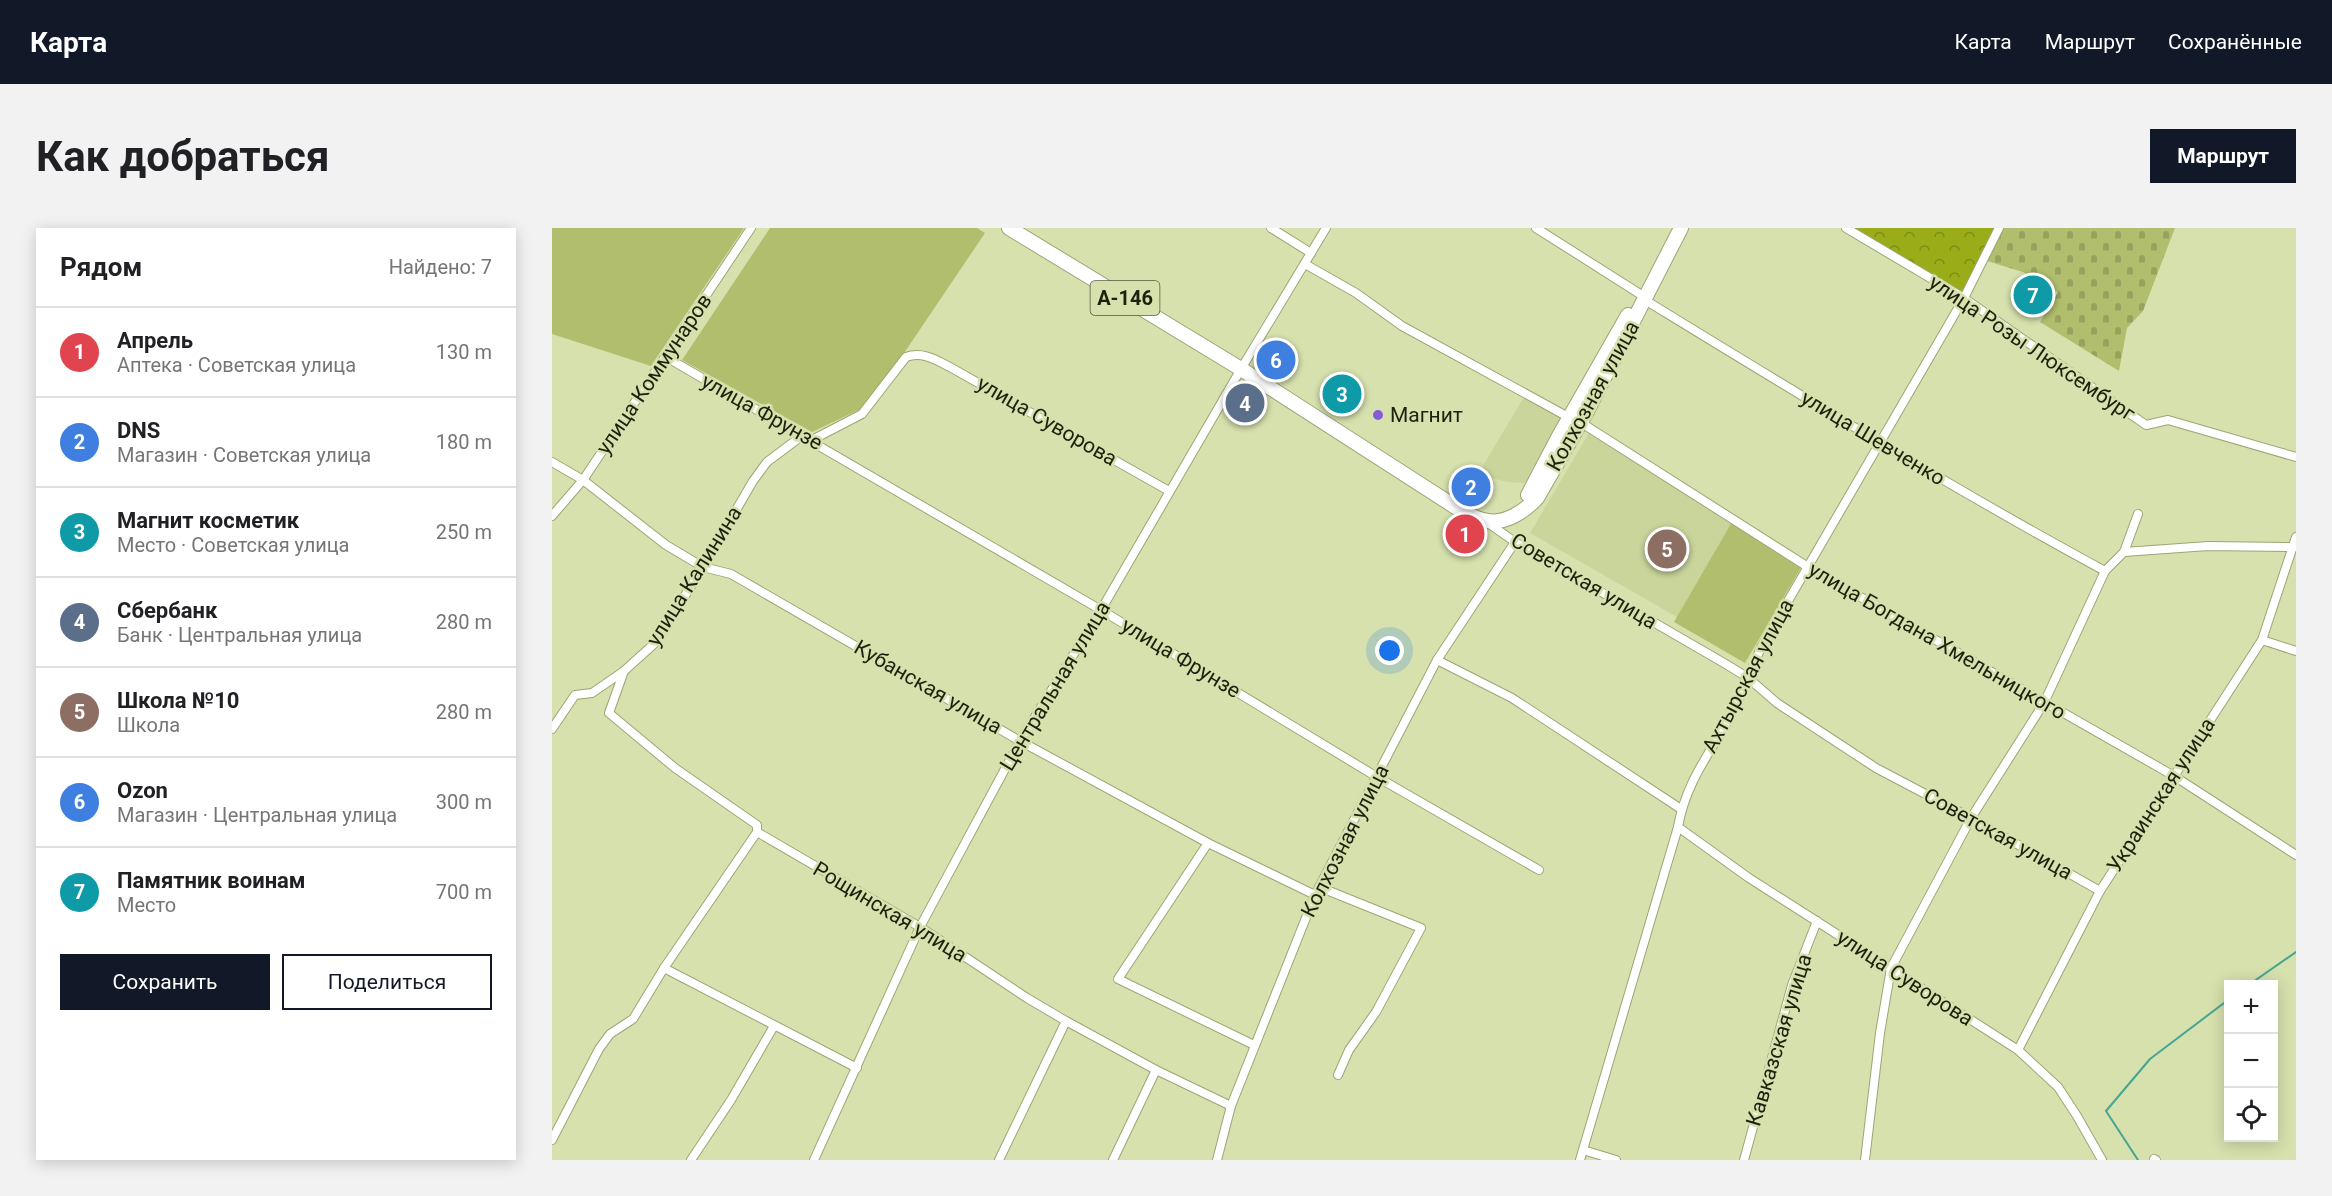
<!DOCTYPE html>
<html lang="ru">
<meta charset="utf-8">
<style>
:root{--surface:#fff;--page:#f2f2f2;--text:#202124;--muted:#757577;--line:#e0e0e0;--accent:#111827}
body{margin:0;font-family:Roboto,sans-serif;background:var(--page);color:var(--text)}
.controls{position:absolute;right:18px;bottom:18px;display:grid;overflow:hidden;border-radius:0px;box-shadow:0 3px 15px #0003}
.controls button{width:54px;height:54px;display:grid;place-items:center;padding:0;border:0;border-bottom:2px solid var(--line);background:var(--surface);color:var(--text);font:30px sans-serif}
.you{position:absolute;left:838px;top:423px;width:21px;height:21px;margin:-15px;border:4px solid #fff;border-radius:50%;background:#1a73e8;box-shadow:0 0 0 9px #1a73e833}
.badge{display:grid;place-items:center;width:39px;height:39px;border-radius:50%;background:var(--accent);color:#fff;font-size:20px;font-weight:700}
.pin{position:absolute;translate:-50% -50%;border:3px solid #fff;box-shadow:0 2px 6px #0006}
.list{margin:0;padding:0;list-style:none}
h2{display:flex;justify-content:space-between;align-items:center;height:78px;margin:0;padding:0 24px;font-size:26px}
h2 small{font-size:20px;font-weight:400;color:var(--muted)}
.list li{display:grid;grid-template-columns:39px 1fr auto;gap:18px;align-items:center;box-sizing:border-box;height:90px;padding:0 24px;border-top:2px solid var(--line)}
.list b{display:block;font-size:22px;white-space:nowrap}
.list p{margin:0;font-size:20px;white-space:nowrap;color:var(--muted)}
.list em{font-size:20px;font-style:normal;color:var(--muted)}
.actions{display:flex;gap:12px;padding:18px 24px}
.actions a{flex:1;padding:14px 0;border:2px solid var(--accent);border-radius:0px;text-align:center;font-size:21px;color:var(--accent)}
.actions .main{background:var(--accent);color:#fff}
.icon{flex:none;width:33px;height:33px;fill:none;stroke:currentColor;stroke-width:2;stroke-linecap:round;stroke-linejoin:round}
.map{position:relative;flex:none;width:1744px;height:932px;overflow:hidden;border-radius:0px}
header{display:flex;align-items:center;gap:36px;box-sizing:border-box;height:84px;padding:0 30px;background:var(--accent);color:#fff}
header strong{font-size:28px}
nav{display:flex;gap:33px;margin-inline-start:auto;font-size:21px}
.intro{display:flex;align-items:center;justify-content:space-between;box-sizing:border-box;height:144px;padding:0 36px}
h1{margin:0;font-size:42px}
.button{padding:15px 27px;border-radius:0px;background:var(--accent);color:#fff;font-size:21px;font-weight:700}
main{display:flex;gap:36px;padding:0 36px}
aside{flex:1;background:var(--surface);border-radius:0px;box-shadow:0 3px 15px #0003}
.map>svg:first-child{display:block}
.built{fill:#cad59c}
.grass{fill:#b0be6d}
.forest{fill:url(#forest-crowns)}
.cemetery{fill:url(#cemetery-stones)}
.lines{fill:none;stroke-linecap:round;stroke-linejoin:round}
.stream{stroke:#47a591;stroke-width:2}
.street-casing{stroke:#9ca575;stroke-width:10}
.highway-casing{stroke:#9ca575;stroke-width:16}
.street{stroke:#fff;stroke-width:8}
.highway{stroke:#fff;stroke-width:14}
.poi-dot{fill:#875bd5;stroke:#d7e1ae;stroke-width:2}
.labels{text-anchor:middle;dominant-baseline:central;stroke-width:5;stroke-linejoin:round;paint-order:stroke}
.shield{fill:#d7e1ae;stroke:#555a3d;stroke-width:1.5}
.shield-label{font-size:20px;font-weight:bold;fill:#1d200d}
.street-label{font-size:21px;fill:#1d200d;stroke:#d7e1ae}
.poi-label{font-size:21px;fill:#1d200d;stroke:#d7e1ae;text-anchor:start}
</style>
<header>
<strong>Карта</strong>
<nav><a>Карта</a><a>Маршрут</a><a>Сохранённые</a></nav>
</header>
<div class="intro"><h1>Как добраться</h1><a class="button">Маршрут</a></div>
<main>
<aside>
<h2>Рядом<small>Найдено: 7</small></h2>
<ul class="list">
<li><span class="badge" style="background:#e0444e">1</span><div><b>Апрель</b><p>Аптека · Советская улица</p></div><em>130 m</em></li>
<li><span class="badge" style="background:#3f7fe0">2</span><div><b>DNS</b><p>Магазин · Советская улица</p></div><em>180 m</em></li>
<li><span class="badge" style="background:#0f9aa8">3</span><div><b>Магнит косметик</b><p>Место · Советская улица</p></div><em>250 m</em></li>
<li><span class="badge" style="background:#5c6f8a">4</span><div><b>Сбербанк</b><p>Банк · Центральная улица</p></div><em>280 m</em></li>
<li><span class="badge" style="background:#8d6e63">5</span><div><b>Школа №10</b><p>Школа</p></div><em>280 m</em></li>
<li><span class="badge" style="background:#3f7fe0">6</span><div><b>Ozon</b><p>Магазин · Центральная улица</p></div><em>300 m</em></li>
<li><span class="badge" style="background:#0f9aa8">7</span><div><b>Памятник воинам</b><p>Место</p></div><em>700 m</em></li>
</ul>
<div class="actions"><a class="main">Сохранить</a><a>Поделиться</a></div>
</aside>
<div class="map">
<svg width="1744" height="932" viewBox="0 0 1744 932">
<defs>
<pattern id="forest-crowns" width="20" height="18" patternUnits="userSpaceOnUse" patternTransform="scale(1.5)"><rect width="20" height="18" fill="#9aac18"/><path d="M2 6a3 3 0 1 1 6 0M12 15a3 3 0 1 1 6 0" fill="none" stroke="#7d8c14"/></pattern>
<pattern id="cemetery-stones" width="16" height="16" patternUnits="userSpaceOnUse" patternTransform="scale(1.5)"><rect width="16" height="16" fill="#b0be6d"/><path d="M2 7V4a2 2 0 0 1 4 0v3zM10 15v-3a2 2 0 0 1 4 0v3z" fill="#97a35d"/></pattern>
</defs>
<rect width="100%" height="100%" fill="#d7e1ae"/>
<g class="built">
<path d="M972,169L1015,193L981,252L973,255L955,254L926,246Z"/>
<path d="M1037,205L1249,337L1195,429L978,305Z"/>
</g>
<g class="grass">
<path d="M0,0H192L99,138L0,106Z"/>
<path d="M218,0H425L433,5L317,177L260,204L130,132Z"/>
<path d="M1180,294L1250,338L1193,435L1122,394Z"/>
</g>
<path class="forest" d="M1302,0H1442L1411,64Z"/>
<path class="cemetery" d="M1451,0H1623L1591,83L1575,100L1567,143L1488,94L1506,64L1471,44L1435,33Z"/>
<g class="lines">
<g class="stream">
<path d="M1698,756L1744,724"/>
<path d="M1586,932L1554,883L1598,831L1676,772"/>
</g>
<defs>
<g id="street">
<path d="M719,0L759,25"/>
<path d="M984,0L1088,66"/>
<path d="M1294,0L1412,70L1594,197L1616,192L1744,229"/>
<path d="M753,36L804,65L850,98L1018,190"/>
<path d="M1093,72C1245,165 1396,258 1553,343"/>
<path d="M114,129L549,382L825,549L987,642"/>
<path d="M1028,194L1256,339L1622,548L1744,627"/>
<path d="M260,212L310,186L354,129C370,123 384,132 398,139L617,263"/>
<path d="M0,234L31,252L114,317L151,339L179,346L468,513L656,615L763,667"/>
<path d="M0,288L31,252L199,0"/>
<path d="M936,295L963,314L1172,435L1195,449L1225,475L1324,540L1419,590L1548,663"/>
<path d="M1572,324L1656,318L1744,319"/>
<path d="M1710,412L1744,423"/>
<path d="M885,432L960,470L1129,581"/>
<path d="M72,443L57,485L123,540L205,597V604L368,699L475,770L514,793L604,842L679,878"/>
<path d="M0,501L23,467L40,465L72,443L103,415L151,339L201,253L215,234L251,207"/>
<path d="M1126,599L1197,650L1466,822L1506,859L1525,888L1550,932"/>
<path d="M656,615L566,751L702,817"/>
<path d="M767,659L869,700L824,784L797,822L786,847"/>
<path d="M112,740L305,840"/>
<path d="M1466,822L1548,663L1710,412L1744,309"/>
<path d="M0,912L47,821L58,806L81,791L112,740L205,604"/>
<path d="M1031,922L1064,932"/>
<path d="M1602,931L1604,932"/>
<path d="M139,932L179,872L222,798"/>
<path d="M262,932L368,699L468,513L549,382L689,141L774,0"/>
<path d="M447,932L514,793"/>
<path d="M561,932L604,842"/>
<path d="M665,932L679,878L763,667L885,432L963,314"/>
<path d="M1028,932L1126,599C1135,548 1164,519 1185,475C1195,456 1201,435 1211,416L1412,70L1447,0"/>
<path d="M1192,932L1240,757L1265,693"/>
<path d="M1313,932L1328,805L1339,740L1419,590L1492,475L1553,343L1572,324L1586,286"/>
</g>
<g id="highway">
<path d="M457,0L689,141L905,280C913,284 922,290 931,292C951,298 972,284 985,270L1034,185L1129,0"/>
<path d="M976,267L1007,208L1076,87"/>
</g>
</defs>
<use href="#street" class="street-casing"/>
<use href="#highway" class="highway-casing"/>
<use href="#street" class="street"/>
<use href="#highway" class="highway"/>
</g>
<circle class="poi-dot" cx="826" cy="187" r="6"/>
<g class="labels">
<rect class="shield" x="538.5" y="53" width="69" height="34" rx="4.5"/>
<g class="shield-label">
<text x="573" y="70">А-146</text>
</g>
<g class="street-label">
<text transform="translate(1480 120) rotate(34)">улица Розы Люксембург</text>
<text transform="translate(102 146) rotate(-56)">улица Коммунаров</text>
<text transform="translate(1041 168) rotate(-61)">Колхозная улица</text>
<text transform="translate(210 184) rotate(29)">улица Фрунзе</text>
<text transform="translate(495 193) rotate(30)">улица Суворова</text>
<text transform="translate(1321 210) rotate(31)">улица Шевченко</text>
<text transform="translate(142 348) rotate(-58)">улица Калинина</text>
<text transform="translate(1032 353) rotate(31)">Советская улица</text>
<text transform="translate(1385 413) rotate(30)">улица Богдана Хмельницкого</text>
<text transform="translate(629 430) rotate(31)">улица Фрунзе</text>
<text transform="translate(1196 448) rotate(-62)">Ахтырская улица</text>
<text transform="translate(503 458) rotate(-59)">Центральная улица</text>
<text transform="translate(376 459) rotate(30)">Кубанская улица</text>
<text transform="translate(1609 567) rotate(-57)">Украинская улица</text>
<text transform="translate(1446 606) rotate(29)">Советская улица</text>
<text transform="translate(793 613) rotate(-63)">Колхозная улица</text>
<text transform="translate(338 684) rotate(31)">Рощинская улица</text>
<text transform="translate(1353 750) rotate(33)">улица Суворова</text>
<text transform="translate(1227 812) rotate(-73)">Кавказская улица</text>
</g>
<g class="poi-label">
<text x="838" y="187">Магнит</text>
</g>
</g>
</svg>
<div class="controls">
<button>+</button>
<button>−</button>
<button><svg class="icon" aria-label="locate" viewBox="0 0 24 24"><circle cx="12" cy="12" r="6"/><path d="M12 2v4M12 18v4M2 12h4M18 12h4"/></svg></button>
</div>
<div class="you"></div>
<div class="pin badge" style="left:913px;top:306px;background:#e0444e">1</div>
<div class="pin badge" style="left:919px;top:259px;background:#3f7fe0">2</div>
<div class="pin badge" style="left:790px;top:166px;background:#0f9aa8">3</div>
<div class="pin badge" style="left:693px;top:175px;background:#5c6f8a">4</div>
<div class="pin badge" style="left:1115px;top:321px;background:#8d6e63">5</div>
<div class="pin badge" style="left:724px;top:132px;background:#3f7fe0">6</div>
<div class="pin badge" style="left:1481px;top:67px;background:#0f9aa8">7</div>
</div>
</main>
